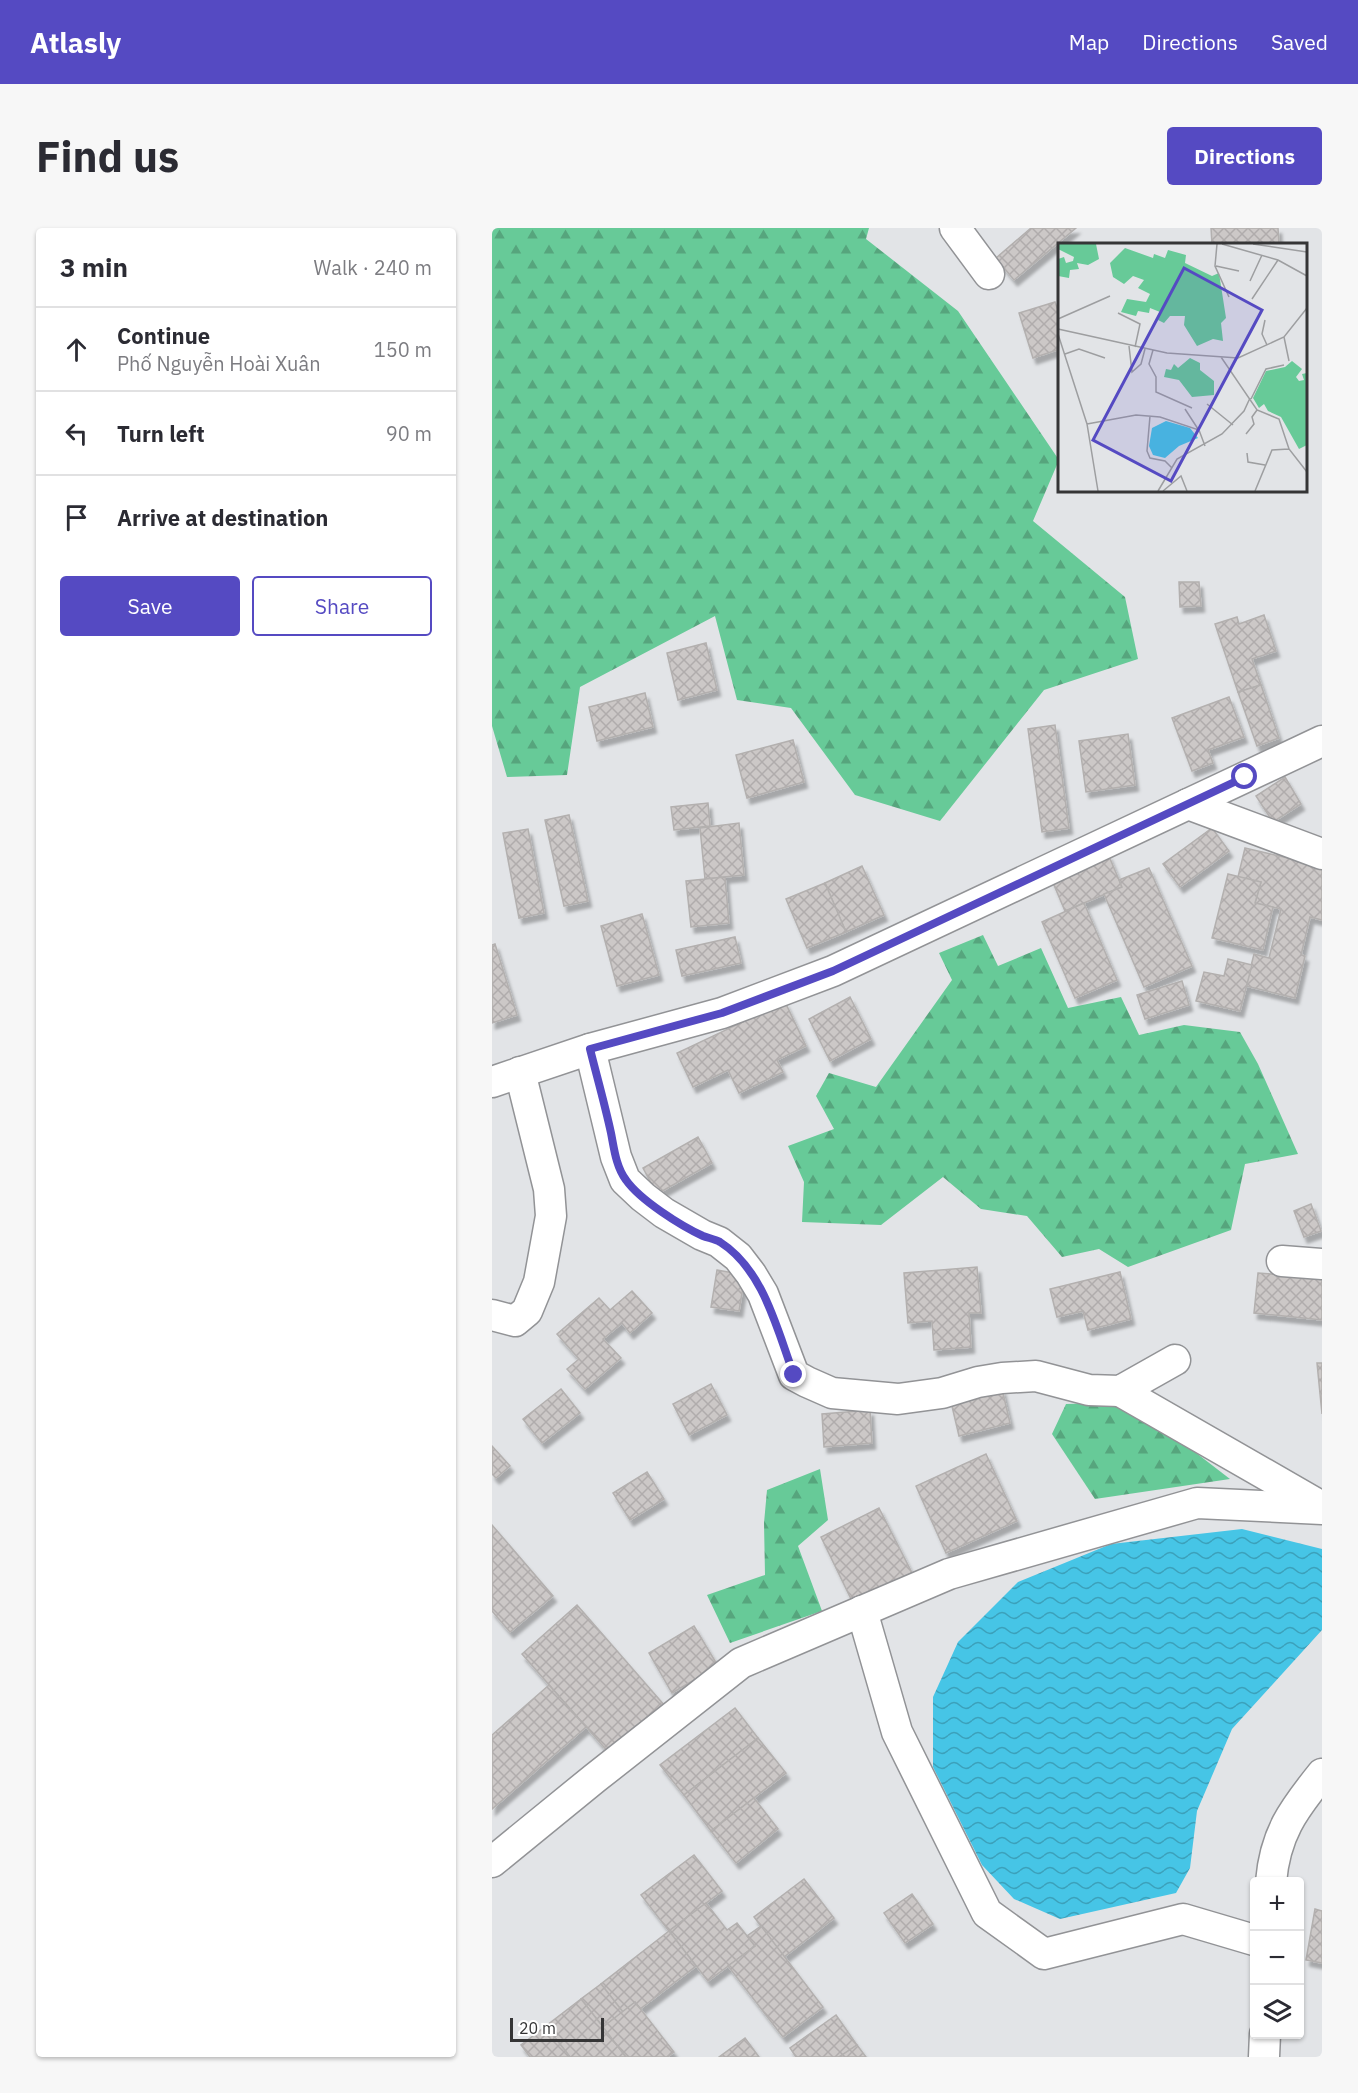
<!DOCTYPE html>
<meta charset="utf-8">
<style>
:root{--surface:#fff;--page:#f7f7f7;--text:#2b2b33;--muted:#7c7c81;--line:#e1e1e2;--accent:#554ac2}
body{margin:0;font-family:"IBM Plex Sans",sans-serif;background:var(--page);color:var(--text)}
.controls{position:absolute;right:18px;bottom:18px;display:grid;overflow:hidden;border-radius:6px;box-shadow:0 2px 4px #0004}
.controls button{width:54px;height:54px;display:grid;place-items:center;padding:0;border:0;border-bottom:2px solid var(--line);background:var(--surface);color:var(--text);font:30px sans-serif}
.scale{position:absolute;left:18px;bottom:15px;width:94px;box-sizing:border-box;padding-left:6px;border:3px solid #353536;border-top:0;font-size:16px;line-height:21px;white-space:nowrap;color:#353536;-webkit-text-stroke:4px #fff;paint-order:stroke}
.stop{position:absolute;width:18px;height:18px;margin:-14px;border:4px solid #554ac2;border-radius:50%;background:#fff}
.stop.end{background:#554ac2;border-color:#fff;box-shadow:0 2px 6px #0008}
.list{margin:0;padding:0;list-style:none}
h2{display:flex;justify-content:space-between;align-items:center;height:78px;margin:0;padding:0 24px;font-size:26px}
h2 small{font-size:20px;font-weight:400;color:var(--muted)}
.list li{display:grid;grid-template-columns:39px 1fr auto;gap:18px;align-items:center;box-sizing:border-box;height:84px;padding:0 24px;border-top:2px solid var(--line)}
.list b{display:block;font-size:22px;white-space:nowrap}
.list p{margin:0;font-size:20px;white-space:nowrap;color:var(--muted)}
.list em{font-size:20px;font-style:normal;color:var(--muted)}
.actions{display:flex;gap:12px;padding:18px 24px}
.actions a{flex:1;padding:14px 0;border:2px solid var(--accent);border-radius:6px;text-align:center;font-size:21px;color:var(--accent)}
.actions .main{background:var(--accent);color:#fff}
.icon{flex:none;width:33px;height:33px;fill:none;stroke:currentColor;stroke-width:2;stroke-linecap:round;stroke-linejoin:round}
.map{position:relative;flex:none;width:830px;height:1829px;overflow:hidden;border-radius:6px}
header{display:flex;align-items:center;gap:36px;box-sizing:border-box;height:84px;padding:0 30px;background:var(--accent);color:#fff}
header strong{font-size:28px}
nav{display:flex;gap:33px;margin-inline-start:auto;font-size:21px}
.intro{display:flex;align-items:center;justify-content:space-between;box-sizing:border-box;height:144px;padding:0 36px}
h1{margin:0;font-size:42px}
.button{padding:15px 27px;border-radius:6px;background:var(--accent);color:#fff;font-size:21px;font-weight:700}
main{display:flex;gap:36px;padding:0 36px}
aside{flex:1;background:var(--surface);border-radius:6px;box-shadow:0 2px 4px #0004}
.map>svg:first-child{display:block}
.forest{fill:url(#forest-firs)}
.water{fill:url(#water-waves)}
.building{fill:url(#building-cross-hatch);stroke:#b3b0af;stroke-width:1.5;filter:url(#shadow)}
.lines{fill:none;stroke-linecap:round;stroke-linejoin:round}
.street-casing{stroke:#929396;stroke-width:33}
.street{stroke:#fff;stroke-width:30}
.route{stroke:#554ac2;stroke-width:8}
.inset-road{fill:none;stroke:#9d9ea0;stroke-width:1.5}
.view{fill:#554ac2;fill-opacity:0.15;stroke:#554ac2;stroke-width:3}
.inset-edge{fill:none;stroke:#353536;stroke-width:3}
</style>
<header>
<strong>Atlasly</strong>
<nav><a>Map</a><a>Directions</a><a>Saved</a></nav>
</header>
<div class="intro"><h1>Find us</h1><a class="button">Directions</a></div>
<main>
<aside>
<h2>3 min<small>Walk · 240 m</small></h2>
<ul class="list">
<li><svg class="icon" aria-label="ahead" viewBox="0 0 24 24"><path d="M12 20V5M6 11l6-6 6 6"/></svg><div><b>Continue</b><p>Phố Nguyễn Hoài Xuân</p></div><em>150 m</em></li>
<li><svg class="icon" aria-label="left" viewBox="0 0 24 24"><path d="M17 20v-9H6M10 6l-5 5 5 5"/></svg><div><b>Turn left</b></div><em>90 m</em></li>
<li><svg class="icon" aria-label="arrive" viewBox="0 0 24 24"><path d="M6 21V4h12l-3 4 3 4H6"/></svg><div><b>Arrive at destination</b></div></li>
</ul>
<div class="actions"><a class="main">Save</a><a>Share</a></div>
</aside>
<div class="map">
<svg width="830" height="1829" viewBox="0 0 830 1829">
<defs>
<pattern id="forest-firs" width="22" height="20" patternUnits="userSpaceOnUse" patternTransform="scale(1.5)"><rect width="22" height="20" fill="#67ca98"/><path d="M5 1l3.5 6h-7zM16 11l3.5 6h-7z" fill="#56a57d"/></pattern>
<pattern id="water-waves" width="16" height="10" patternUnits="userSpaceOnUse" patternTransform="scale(1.5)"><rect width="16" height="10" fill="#46c5e6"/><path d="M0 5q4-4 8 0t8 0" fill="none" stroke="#3ba1bb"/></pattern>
<pattern id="building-cross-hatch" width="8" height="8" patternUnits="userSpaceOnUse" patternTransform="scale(1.5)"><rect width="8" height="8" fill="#ccc8c7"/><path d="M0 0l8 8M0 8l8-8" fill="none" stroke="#b0acac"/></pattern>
<filter id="shadow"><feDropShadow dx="3.5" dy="6" stdDeviation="1.5" flood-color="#0004"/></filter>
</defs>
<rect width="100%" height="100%" fill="#e2e4e7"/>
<g class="forest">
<path d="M0,0H377L374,11L466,83L567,232L541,293L633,369L646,431L552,462L448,593L363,567L299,480L245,472L223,388L88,459L75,547L15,549L0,498Z"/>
<path d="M491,707L506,738L549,720L576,780L629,769L647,807L692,797L748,804L766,836L806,926L753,936L739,1002L636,1039L607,1021L570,1029L535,988L489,981L451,949L389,997L310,994L312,954L296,918L342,901L324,868L337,845L384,859L460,752L447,725Z"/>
<path d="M638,1174L738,1251L603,1271L560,1206L574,1176Z"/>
<path d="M328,1241L336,1292L306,1318L330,1383L238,1415L215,1367L273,1347L272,1295L275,1262Z"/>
</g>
<path class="water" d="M750,1301L830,1321V1402L740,1501L705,1583L698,1640L684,1665L568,1691L522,1671L490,1637L441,1539V1469L466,1414L526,1354L619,1316Z"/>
<g class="building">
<path d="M539,0H584L522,52L504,30Z"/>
<path d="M719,0H786L787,16H720Z"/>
<path d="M563,74L568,88V121L541,130L527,85Z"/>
<path d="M687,354H707L709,378L688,379Z"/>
<path d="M772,387L784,423L760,431L769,457L746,464L723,396L745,389L747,396Z"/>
<path d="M214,415L225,462L186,472L175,425Z"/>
<path d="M769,457L787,510L765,518L746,464Z"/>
<path d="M153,465L161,499L105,513L97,479Z"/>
<path d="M737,469L752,509L716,522L721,535L700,543L680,490Z"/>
<path d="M563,497L577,600L550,604L536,501Z"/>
<path d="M636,506L643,557L594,564L587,513Z"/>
<path d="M301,512L312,554L255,570L244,527Z"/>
<path d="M793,549L809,576L781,594L764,568Z"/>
<path d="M216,575L218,598L182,602L179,579Z"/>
<path d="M77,587L96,673L72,678L53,592Z"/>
<path d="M247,595L252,647L213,651L208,600Z"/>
<path d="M720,600L737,623L688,659L671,636Z"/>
<path d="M36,601L52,685L27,690L11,605Z"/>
<path d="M753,620L830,638V692L818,689L809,727L813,728L803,770L754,758L762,726L777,730L789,681L763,675L769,654L746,649Z"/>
<path d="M616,626L630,659L573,683L559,650Z"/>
<path d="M370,638L392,687L354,704L333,655Z"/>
<path d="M657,640L700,738L652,759L612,666L630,659L627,652Z"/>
<path d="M736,646L769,654L763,675L781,679L771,722L720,710Z"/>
<path d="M233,649L237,695L199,699L194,653Z"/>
<path d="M333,655L354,704L315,720L294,671Z"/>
<path d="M592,675L625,752L583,770L550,694Z"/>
<path d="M150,686L167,747L125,758L109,698Z"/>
<path d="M243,709L249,735L190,748L184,722Z"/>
<path d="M3,716L25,787L0,795V717Z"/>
<path d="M736,731L760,737L748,783L704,773L712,744L732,748Z"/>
<path d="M690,753L697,777L653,791L645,767Z"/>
<path d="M358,769L379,811L338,833L317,791Z"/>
<path d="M293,774L314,818L285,832L291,844L247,865L236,842L201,859L185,825Z"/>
<path d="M206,909L220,935L165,966L151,940Z"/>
<path d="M819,976L829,1003L812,1009L802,983Z"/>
<path d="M485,1039L489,1085H477L479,1119L442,1122L440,1093L416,1095L412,1045Z"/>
<path d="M225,1042L253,1047L247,1083L219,1079Z"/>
<path d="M628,1044L639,1091L596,1102L591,1083L565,1089L558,1061Z"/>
<path d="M766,1045L830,1050V1092L762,1085Z"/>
<path d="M140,1063L160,1085L138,1105L130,1095L111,1111L129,1130L93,1161L75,1141L87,1131L65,1106L107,1070L118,1082Z"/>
<path d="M825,1135H830V1186Z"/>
<path d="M219,1156L235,1187L197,1207L181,1176Z"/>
<path d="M69,1161L88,1185L50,1215L31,1191Z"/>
<path d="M510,1161L518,1195L467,1208L459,1174Z"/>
<path d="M378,1182L380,1215L332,1219L330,1186Z"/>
<path d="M0,1218L18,1238L4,1250L0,1246Z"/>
<path d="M494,1226L525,1293L454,1325L424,1258Z"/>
<path d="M155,1244L172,1271L138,1292L121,1265Z"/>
<path d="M387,1280L420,1345L361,1375L329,1309Z"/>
<path d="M0,1297L61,1368L18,1404L0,1383Z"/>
<path d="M85,1377L173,1478L118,1526L30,1426Z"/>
<path d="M202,1398L226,1438L180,1465L157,1425Z"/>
<path d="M57,1457L94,1499L0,1581V1507Z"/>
<path d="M243,1480L266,1510L192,1567L168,1537Z"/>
<path d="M266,1510L294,1545L219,1603L192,1567Z"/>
<path d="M262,1570L286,1601L244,1635L219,1603Z"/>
<path d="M202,1627L230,1663L177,1703L149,1667Z"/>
<path d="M312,1651L342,1690L292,1729L262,1689Z"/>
<path d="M420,1666L441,1696L413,1715L392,1685Z"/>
<path d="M214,1675L235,1702L245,1695L263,1718L216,1753L177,1703Z"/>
<path d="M823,1681L830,1683V1735L814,1732Z"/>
<path d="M269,1698L331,1779L291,1809L236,1738L263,1718L255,1708Z"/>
<path d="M177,1703L204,1738L148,1781L143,1774L131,1784L109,1756Z"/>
<path d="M109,1756L131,1784L111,1799L89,1771Z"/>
<path d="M89,1771L111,1799L134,1829H78L54,1798Z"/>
<path d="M143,1774L182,1824L175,1829H134L111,1799Z"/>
<path d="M344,1787L365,1817L347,1829H304L298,1820Z"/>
<path d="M54,1798L78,1829H38L29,1817Z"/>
<path d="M253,1810L267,1829H227Z"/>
<path d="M365,1817L374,1829H347Z"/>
</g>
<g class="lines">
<defs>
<g id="street">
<path d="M463,0L497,46"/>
<path d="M696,576L830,626"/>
<path d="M98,821L124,929L133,952L151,969L172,985L210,1007L227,1014L246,1029L259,1046L271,1066L302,1147L315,1154L340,1165L406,1171L450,1165L486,1154L510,1150L544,1148L597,1162L628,1163L683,1132"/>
<path d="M0,854L98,821L230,785L341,743L830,513"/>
<path d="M790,1033L830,1036"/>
<path d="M0,1087L23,1093L35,1083L47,1054L59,988L57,961L28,844"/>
<path d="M628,1163L830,1279"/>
<path d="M370,1383L405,1504L495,1685L552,1726L691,1691L762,1712"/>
<path d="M0,1634L103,1550L249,1435L457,1346L705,1275L830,1281"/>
<path d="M779,1654C783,1606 801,1582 830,1546"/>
<path d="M772,1829L773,1806"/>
</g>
</defs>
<use href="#street" class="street-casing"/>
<use href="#street" class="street"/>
</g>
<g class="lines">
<path class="route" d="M302,1147C285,1102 272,1042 228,1014C223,1011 216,1010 211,1008C189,998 148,972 134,952C124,939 122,920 119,905C113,877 105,849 98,821L230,785L341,743L753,549"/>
</g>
<g transform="translate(566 15)">
<rect width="249" height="249" fill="#e2e4e7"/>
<path d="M0,1H38L41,16L30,22L19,20L21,26L12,27L11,35L0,33V16L6,14L8,20L15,18L16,14L0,6ZM67,5L95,15L96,11L107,15L110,7L128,12L127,20L154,33L161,30L168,75L163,80L165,98L155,96L139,103L126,82L127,73H112L106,80L100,77L102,69L92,65L91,70L80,68L78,73L63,69L69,56L88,59L92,51L80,45L86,37L75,33L66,41L55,34L52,20ZM132,115L142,120V127L156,138V152L134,154L121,137L106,134L108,126L113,127L116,121L120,125ZM234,118L244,126L238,134L241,138L246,137L244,131L249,130V202L241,206L223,174L210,168L206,161L201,165L195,155L208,128L227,124Z" fill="#67ca98"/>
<path d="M108,178L132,185L140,195L121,203L107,215L95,212L91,203L94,185Z" fill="#46c5e6"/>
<path class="inset-road" d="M159,1L157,23L171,54M164,1L220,17L249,33M195,1L249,9M158,23L181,28M192,38L204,12M194,56L220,17M60,70L82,81L77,104M0,76L52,53M207,77L204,91L209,102M0,86L109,110L180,115L226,94L249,65M0,91L29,181L40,248M226,94L231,118M71,103L74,129L83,121L87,106M95,107L91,121L98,134V149L134,165M7,111L21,106L47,115M163,114L199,167L221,176L231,206L249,229M193,156L208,126L226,122M149,161L175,182M127,166L140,186M92,173L89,208L92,215L107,218L114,225M29,181L78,172L102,174L141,187L147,203M188,191L196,181L194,174L199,167M189,210L190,219L207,222M100,248L119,216L164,191L186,168L192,155M105,248L123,233L129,248M197,248L214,207L231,206"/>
<path class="view" d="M126,25L204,67L113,238L35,197Z"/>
<rect width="249" height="249" class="inset-edge"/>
</g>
</svg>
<div class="controls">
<button>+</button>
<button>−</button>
<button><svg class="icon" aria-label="layers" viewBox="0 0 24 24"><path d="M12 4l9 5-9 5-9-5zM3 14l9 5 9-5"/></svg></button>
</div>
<div class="scale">20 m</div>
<div class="stop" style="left:753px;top:549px"></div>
<div class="stop end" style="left:302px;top:1147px"></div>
</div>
</main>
